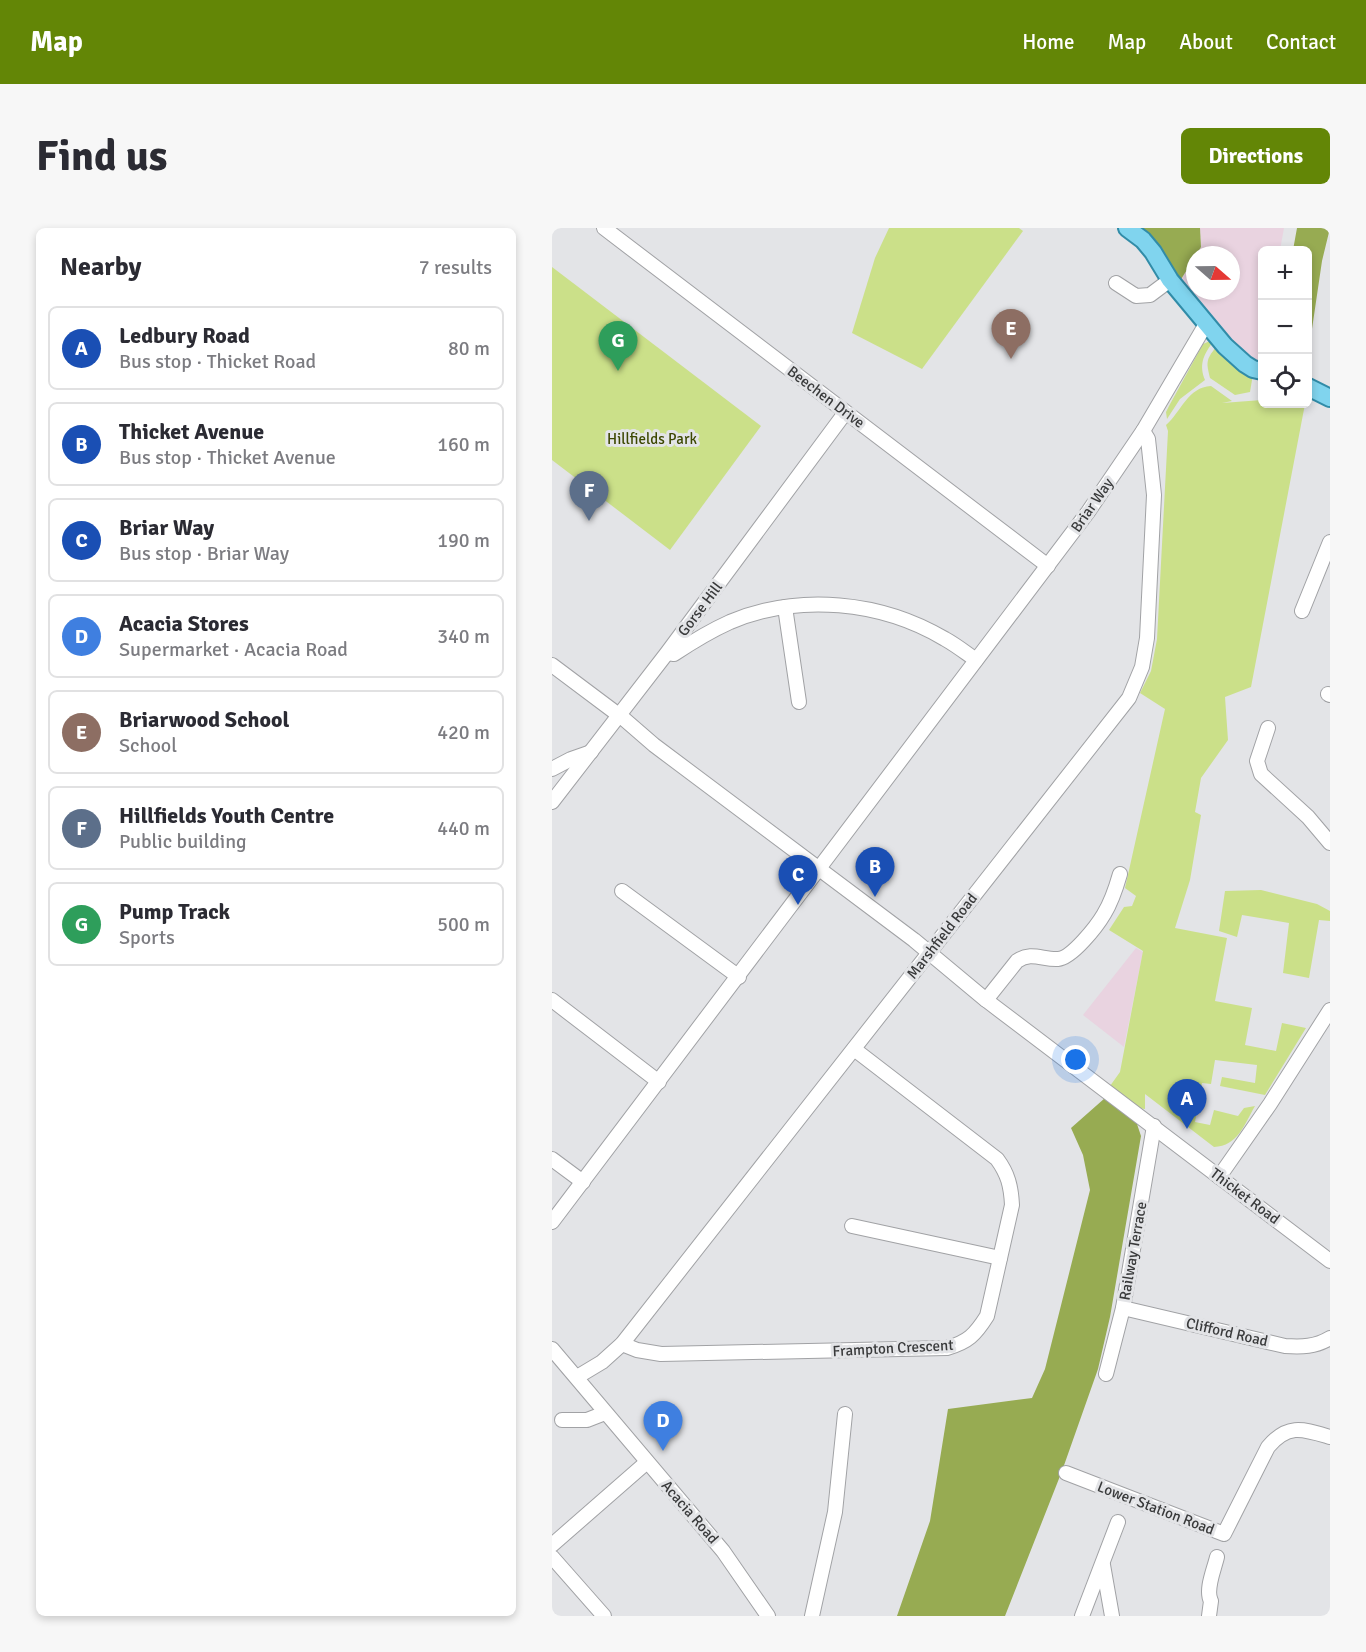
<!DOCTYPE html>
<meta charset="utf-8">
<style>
:root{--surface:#fff;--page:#f7f7f7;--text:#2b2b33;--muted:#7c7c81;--line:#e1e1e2;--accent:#638606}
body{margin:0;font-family:Signika,sans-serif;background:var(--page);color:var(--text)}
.controls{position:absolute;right:18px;top:18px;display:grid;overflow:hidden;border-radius:9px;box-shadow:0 3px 9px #0003}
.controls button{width:54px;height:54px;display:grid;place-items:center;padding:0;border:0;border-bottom:2px solid var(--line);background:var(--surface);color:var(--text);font:30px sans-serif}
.compass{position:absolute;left:634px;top:18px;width:54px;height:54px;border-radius:50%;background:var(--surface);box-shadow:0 3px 9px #0003;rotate:110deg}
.you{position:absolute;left:524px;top:832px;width:21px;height:21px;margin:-15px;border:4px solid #fff;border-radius:50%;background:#1a73e8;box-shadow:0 0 0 9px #1a73e833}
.badge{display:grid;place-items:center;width:39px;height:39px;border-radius:50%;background:var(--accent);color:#fff;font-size:20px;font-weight:700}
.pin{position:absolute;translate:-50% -50px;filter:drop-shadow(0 2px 3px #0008)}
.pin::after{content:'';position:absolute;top:32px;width:21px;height:18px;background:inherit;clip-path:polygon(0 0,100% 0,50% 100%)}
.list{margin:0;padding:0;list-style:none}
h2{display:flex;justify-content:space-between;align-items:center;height:78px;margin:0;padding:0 24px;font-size:26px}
h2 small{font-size:20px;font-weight:400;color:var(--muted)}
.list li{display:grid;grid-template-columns:39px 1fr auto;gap:18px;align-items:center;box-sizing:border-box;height:84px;margin:0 12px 12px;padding:0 12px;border:2px solid var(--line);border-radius:9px}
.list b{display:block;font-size:22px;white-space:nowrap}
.list p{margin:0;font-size:20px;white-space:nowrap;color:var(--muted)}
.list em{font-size:20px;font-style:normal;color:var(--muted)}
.icon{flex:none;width:33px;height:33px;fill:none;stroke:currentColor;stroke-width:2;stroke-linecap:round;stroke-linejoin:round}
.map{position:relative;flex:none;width:778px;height:1388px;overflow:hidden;border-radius:9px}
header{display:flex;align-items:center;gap:36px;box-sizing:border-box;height:84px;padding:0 30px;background:var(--accent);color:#fff}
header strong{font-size:28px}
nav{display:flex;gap:33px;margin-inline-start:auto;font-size:21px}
.intro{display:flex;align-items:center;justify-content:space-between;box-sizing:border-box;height:144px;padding:0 36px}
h1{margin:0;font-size:42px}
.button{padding:15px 27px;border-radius:9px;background:var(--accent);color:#fff;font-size:21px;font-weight:700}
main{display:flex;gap:36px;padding:0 36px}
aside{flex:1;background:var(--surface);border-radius:9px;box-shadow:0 3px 9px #0003}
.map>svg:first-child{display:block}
.industrial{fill:#e9d3e0}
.green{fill:#cbe089}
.forest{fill:#97ab52}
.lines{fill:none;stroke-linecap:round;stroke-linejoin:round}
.minor-casing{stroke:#a1a2a5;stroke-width:16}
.major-casing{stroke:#318ca8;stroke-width:20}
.minor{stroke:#fff;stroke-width:14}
.major{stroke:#80d4ee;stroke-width:16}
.labels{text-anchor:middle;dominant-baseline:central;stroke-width:6;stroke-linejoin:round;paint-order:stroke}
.street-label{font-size:15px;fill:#393a3b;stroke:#e3e4e7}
.park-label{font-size:15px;fill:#3c4701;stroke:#e3e4e7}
</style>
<header>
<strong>Map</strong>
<nav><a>Home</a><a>Map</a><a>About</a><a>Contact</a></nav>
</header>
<div class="intro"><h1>Find us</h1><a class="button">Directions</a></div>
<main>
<aside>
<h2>Nearby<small>7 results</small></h2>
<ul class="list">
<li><span class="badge" style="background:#1a4fb4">A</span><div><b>Ledbury Road</b><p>Bus stop · Thicket Road</p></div><em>80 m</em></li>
<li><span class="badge" style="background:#1a4fb4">B</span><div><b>Thicket Avenue</b><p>Bus stop · Thicket Avenue</p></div><em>160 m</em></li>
<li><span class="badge" style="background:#1a4fb4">C</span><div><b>Briar Way</b><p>Bus stop · Briar Way</p></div><em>190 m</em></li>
<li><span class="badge" style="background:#3f7fe0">D</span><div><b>Acacia Stores</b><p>Supermarket · Acacia Road</p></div><em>340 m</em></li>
<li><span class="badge" style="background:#8d6e63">E</span><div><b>Briarwood School</b><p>School</p></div><em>420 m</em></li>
<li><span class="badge" style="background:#5c6f8a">F</span><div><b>Hillfields Youth Centre</b><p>Public building</p></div><em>440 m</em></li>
<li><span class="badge" style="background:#2e9e5b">G</span><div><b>Pump Track</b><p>Sports</p></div><em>500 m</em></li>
</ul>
</aside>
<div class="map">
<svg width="778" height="1388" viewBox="0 0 778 1388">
<rect width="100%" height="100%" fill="#e3e4e7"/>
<g class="industrial">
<path d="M648,0H732L728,22H710V114L707,134L691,129L628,53L643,30V63H679V27H645L649,19Z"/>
<path d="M584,720L591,724L572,819L531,787Z"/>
</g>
<g class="green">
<path d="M337,0H467L471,3L370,141L300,105L323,30Z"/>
<path d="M0,39L209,198L118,322L0,232Z"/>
<path d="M658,113L660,115C651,128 647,137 653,152L628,171L615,191L614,184L617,178L651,116Z"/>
<path d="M664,119L701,146L698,164L683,167L658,150C654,134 654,132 664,119Z"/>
<path d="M659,158L680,173L670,175L710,172V176H753L699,459L673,469L676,512L649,550L643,584L649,587L638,652L623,700L675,710L663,773L700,780L693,817L724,823L730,795L754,800L713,867L668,858L670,849L703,855L705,837L663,832L659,856L650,855L643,894L658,897L662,882L686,888L692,880L703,878C692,897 686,918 662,919L593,866V881L586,880L558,858L568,844L591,723L557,702L572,679L580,678L584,668L573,660L613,481L588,465L599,443L605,411L616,203L614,197C629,184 636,159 659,158Z"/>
<path d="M709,662L765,676L778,683V693L767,692L757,750L731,745L737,695L690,687L685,709L667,703L673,663Z"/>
</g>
<g class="forest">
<path d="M582,0H648L649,19L628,53Z"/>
<path d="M745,0H778L770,33L756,128V22H741Z"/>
<path d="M553,870L584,893L589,908L558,1089L546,1141L510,1243L453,1388H345L378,1293L396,1181L480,1170L493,1141L538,962L531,927L519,900Z"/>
</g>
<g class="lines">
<defs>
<g id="minor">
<path d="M52,0L496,338"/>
<path d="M564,55L584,68L598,67L618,52"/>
<path d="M233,379L247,474"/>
<path d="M750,383L778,314"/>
<path d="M116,425L122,426C140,414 158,403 178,394C247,365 329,373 393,411C404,417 414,425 424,432"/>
<path d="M0,437L72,491L102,517L362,712L434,772L778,1033"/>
<path d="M776,466L778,467"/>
<path d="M716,500L705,533L709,546L756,589L778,615"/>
<path d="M0,541L19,531L39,524"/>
<path d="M0,574L115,425L293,185"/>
<path d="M70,663L187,749"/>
<path d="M0,772L107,854"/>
<path d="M434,772L465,733C479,723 491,732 506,731C520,730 545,698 552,686C560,673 564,660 568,646"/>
<path d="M0,931L31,954"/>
<path d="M667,949L718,876L778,782"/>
<path d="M0,994L536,284L591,203L654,96"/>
<path d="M300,998L448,1030"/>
<path d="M571,1080L733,1118C750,1119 763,1119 778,1110"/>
<path d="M70,1116L85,1122L109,1126L395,1120C416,1114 423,1107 435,1088L460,977C459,958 456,946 445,931L302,821"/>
<path d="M0,1121L171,1323L216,1388"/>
<path d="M554,1146L571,1080L602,898"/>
<path d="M25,1149L50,1134L70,1116L577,470L590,439L595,410L602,267L596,211L591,203"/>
<path d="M10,1192H35L53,1185"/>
<path d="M514,1245L672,1306L716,1219C736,1195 751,1201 778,1209"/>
<path d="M0,1317L95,1234"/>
<path d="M0,1329L52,1388"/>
<path d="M551,1337L560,1388"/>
<path d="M260,1388L283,1284L293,1186"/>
<path d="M530,1388L566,1294"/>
<path d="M657,1388L659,1373C653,1362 662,1342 665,1329"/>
</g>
<g id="major">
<path d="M575,0L591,12L601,24L618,52L673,118L693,136L701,141L710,143"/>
<path d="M756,159L778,170"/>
</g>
</defs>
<use href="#minor" class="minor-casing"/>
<use href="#major" class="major-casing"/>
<use href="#minor" class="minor"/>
<use href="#major" class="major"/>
</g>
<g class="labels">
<g class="street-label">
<text transform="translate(274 169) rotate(37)">Beechen Drive</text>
<text transform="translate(540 277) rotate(-55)">Briar Way</text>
<text transform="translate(148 381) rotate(-53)">Gorse Hill</text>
<text transform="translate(390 708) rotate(-52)">Marshfield Road</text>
<text transform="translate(693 968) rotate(37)">Thicket Road</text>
<text transform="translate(581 1023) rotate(-80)">Railway Terrace</text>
<text transform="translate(675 1104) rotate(13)">Clifford Road</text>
<text transform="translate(341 1120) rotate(-3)">Frampton Crescent</text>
<text transform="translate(604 1280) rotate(21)">Lower Station Road</text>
<text transform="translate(138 1284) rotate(49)">Acacia Road</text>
</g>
<g class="park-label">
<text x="100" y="211">Hillfields Park</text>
</g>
</g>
</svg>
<div class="controls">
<button>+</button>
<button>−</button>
<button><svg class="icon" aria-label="locate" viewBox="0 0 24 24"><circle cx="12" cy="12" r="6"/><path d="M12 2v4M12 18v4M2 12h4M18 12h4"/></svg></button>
</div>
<svg class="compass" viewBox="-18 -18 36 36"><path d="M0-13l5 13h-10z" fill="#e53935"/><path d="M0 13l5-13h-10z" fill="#7c7c81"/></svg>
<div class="you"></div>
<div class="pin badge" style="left:635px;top:901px;background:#1a4fb4">A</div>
<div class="pin badge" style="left:323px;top:669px;background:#1a4fb4">B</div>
<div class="pin badge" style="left:246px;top:677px;background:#1a4fb4">C</div>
<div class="pin badge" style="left:111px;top:1223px;background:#3f7fe0">D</div>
<div class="pin badge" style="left:459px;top:131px;background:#8d6e63">E</div>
<div class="pin badge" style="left:37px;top:293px;background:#5c6f8a">F</div>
<div class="pin badge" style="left:66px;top:143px;background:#2e9e5b">G</div>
</div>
</main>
